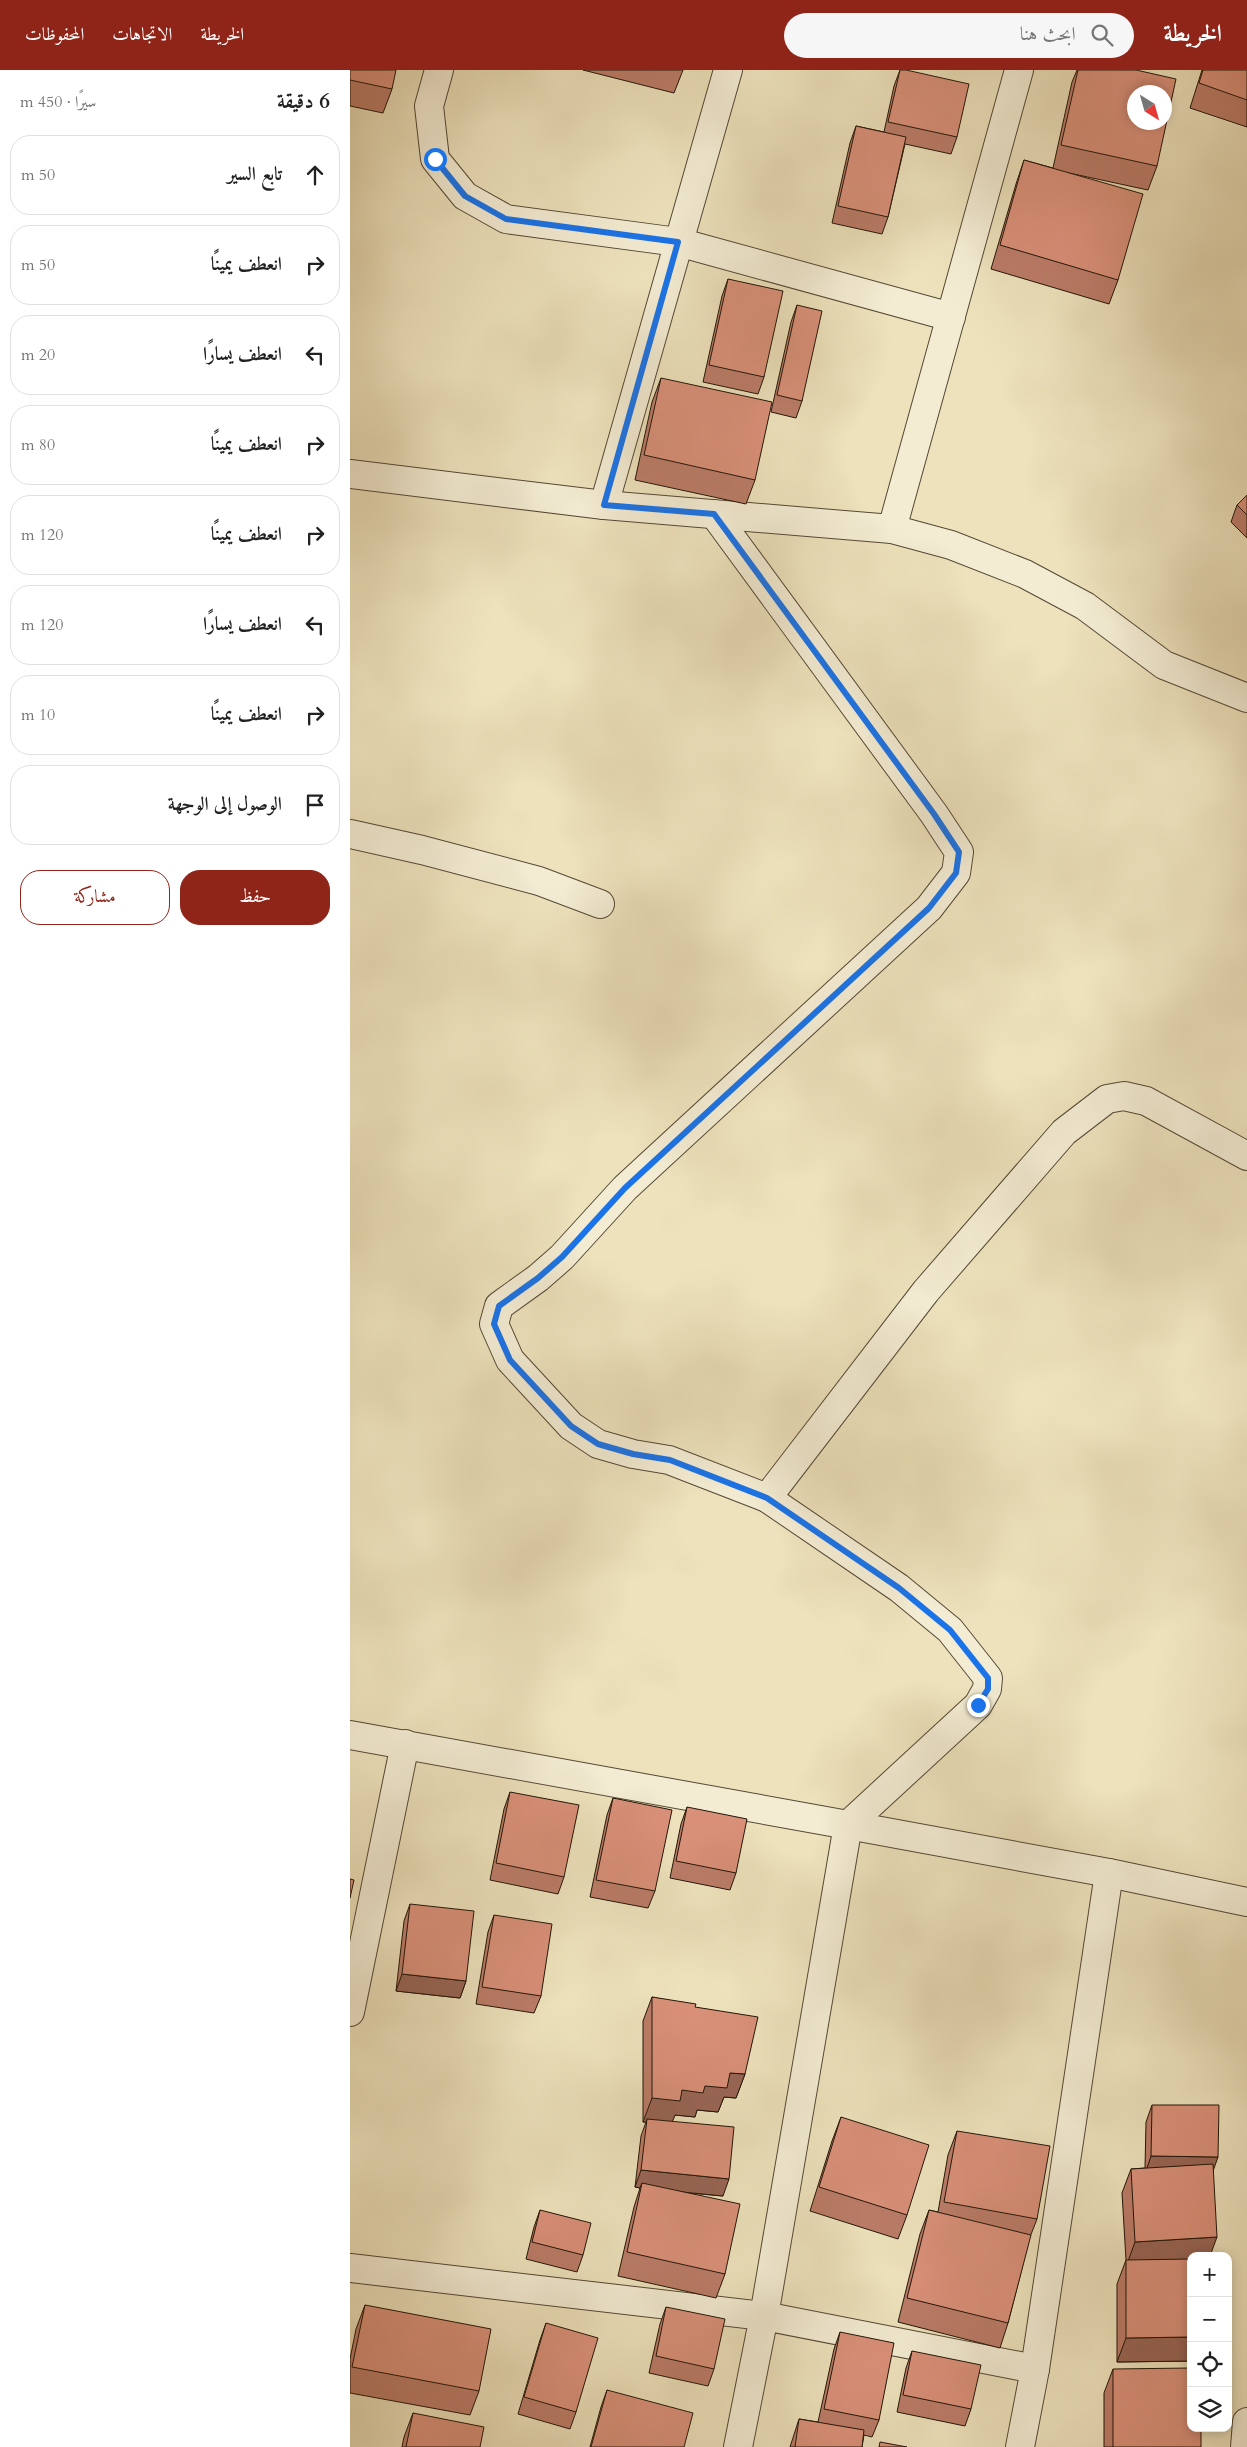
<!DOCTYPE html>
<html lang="ar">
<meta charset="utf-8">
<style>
:root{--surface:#fff;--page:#f6f6f6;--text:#222;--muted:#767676;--line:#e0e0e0;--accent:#8f2418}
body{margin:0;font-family:Cardo,Amiri,serif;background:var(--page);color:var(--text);direction:rtl}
.controls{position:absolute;right:15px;bottom:15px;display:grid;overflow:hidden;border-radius:10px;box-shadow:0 2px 12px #0003}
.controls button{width:45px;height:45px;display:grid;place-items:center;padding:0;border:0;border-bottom:1px solid var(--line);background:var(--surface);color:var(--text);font:25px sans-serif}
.compass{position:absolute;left:777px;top:15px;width:45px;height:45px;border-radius:50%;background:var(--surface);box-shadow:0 2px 12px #0003;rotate:143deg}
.stop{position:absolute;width:15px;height:15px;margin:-11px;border:4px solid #1a73e8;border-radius:50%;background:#fff}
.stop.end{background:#1a73e8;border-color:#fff;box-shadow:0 1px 5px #0008}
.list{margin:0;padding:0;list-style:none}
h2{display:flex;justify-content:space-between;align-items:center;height:65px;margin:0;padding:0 20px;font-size:21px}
h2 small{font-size:16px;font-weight:400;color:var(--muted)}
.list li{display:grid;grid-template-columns:32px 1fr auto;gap:15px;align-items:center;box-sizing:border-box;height:80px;margin:0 10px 10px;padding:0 10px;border:1px solid var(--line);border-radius:20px}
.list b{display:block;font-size:19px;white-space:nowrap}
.list em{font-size:16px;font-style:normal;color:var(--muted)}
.actions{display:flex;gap:10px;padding:15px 20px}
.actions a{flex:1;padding:11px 0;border:1px solid var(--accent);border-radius:20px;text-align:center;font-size:18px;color:var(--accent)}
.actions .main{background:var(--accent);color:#fff}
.icon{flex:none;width:28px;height:28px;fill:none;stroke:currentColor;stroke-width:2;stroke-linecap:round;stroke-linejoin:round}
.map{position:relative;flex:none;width:897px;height:2377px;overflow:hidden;direction:ltr}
header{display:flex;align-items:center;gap:30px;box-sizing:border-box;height:70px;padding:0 25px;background:var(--accent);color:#fff}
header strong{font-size:24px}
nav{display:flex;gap:28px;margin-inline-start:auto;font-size:18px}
.search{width:350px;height:45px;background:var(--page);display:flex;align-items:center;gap:12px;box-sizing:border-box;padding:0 18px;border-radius:28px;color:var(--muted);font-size:19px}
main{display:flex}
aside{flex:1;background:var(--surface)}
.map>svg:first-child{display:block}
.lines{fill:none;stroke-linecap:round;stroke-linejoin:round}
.street-casing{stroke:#554835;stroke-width:30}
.street{stroke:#f3ecd3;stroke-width:28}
.wall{fill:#bb7c68;stroke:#221508}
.shaded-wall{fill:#986555;stroke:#221508}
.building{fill:#d99079;stroke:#221508;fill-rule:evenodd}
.route{stroke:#1a73e8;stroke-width:6}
</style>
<header>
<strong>الخريطة</strong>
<div class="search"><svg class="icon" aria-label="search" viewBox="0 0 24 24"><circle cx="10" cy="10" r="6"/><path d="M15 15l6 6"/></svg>ابحث هنا</div>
<nav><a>الخريطة</a><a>الاتجاهات</a><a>المحفوظات</a></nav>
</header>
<main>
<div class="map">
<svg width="897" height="2377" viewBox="0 0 897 2377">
<rect width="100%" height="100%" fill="#ede2bc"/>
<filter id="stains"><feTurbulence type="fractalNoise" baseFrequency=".004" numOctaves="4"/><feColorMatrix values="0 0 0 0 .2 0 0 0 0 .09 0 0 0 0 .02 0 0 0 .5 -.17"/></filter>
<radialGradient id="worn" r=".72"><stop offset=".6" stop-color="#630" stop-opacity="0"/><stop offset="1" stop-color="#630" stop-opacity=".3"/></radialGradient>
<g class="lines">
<defs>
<g id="street">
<path d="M89,0L79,36L85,89L115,126L156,149L328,172L601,247"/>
<path d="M0,404L254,435L542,459L601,475L675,504L735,536L814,595L897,628"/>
<path d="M254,435L378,0"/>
<path d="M364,444L584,744L609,782L606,803L579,838L275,1118L212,1187L188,1208L149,1236L144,1254L160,1290L221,1356L248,1374L283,1384L319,1390L417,1428L549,1518L600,1560L638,1608L637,1619L628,1635L498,1755L414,2246L388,2377"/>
<path d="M542,459L669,0"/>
<path d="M0,764L72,780L189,811L250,834"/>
<path d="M417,1428L576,1221L714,1062L757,1029L774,1026L796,1031L897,1086"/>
<path d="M0,1665L498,1755L759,1803L897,1832"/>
<path d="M0,1942L55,1674"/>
<path d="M0,2198L414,2246L685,2299"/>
<path d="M670,2377L685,2299L759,1803"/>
<path d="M895,2377L897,2352"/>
</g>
</defs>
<use href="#street" class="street-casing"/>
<use href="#street" class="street"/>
</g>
<g class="wall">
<path d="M0,0L42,19L33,43L0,36Z"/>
<path d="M233,0H333L324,23Z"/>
<path d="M550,0L607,67L601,84L555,74L538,147L532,164L482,153L500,73L506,56L534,62L544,16Z"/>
<path d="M727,0H728L807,96L798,120L719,103L768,210L759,234L641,199L666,114L674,90L703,98L722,12Z"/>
<path d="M852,0H897V57L840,38Z"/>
<path d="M378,209L414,307L408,324L353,312L372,226Z"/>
<path d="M447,235L452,331L446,348L421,342L441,252Z"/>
<path d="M311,308L405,410L396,434L285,410L302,332Z"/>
<path d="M897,425V468L881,452L887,435Z"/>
<path d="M160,1722L214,1807L208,1824L140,1810L154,1739Z"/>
<path d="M263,1728L305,1821L298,1838L240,1827L257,1745Z"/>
<path d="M337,1737L386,1803L380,1820L320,1808L331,1754Z"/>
<path d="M60,1834L116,1911L110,1928L46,1921L54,1851Z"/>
<path d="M144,1845L191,1926L184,1943L126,1934L138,1862Z"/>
<path d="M302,1927L345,1937L395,2004L386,2028L374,2027L368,2042L347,2040L345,2047L325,2045L322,2051L373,2126L338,2123L375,2204L366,2228L268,2206L284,2137L290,2118L285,2117L291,2066L296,2052H293V1951Z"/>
<path d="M802,2035L863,2101L841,2186V2291L767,2292V2214L776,2190L772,2123L781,2099L795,2098L796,2052Z"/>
<path d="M491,2047L557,2145L548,2169L460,2141L482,2071Z"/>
<path d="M607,2061L687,2149L680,2167L658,2253L650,2278L548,2252L570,2164L579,2140L588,2142L598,2085Z"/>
<path d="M190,2140L233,2185L227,2202L176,2189L184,2157Z"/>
<path d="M15,2235L129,2321L120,2345L0,2323V2289L6,2259Z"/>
<path d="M316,2237L364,2299L358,2316L299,2303L310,2254Z"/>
<path d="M196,2253L226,2342L220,2359L168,2344L190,2270Z"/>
<path d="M490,2262L529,2350L522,2367L514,2365L512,2377H440L449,2349L468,2352L484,2279Z"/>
<path d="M562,2281L621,2339L615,2356L547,2342L556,2298Z"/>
<path d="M763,2299L851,2377H754V2323Z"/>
<path d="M257,2320L334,2377H240L251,2337Z"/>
<path d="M63,2343L130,2377H52L54,2367Z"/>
</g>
<g class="shaded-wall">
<path d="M52,1904L116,1911L110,1928L46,1921Z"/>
<path d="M380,2003L395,2004L386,2028L374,2027L368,2042L347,2040L345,2047L325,2045L321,2055L297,2049L296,2052H293L302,2028L332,2020L355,2016Z"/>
<path d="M801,2086L868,2087L862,2104H795Z"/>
<path d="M291,2100L379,2109L373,2126L291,2118L292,2113L290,2118L285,2117Z"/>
<path d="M867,2167L860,2186H841V2192L776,2197L785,2172Z"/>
<path d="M841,2267V2291L767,2292L776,2268Z"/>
</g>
<g class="building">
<path d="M0,0H46L42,19L0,10Z"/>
<path d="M550,0H556L619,14L607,67L538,52Z"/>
<path d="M728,0H786L826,9L807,96L711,75ZM784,22H814V52H784Z"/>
<path d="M853,0H897V30L849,13Z"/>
<path d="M506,56L556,67L538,147L488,136Z"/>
<path d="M674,90L793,124L768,210L650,175Z"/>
<path d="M378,209L433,221L414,307L359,295Z"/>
<path d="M447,235L472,241L452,331L427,325Z"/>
<path d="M311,308L422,332L405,410L294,385Z"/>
<path d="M897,425V445L887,435Z"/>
<path d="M160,1722L229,1735L214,1807L146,1793Z"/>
<path d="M263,1728L322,1740L305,1821L246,1810Z"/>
<path d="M337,1737L397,1749L386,1803L326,1791Z"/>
<path d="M0,1809L4,1810L0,1828Z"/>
<path d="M60,1834L124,1841L116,1911L52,1904Z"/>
<path d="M144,1845L202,1854L191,1926L132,1917Z"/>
<path d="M302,1927L346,1934L345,1937L408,1947L395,2004L380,2003L377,2018L355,2016L353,2023L332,2020L330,2031L302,2028Z"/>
<path d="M802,2035H869L868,2087L801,2086Z"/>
<path d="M491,2047L579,2075L557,2145L469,2117Z"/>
<path d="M297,2049L384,2057L379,2109L291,2100Z"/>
<path d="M607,2061L700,2076L687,2149L594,2132Z"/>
<path d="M863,2094L867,2167L785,2172L781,2099Z"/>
<path d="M292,2113L390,2134L375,2204L277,2182Z"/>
<path d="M190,2140L241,2153L233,2185L182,2172Z"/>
<path d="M579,2140L681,2165L658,2253L557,2228Z"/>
<path d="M841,2189V2267L776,2268V2190Z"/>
<path d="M15,2235L141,2259L129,2321L2,2297Z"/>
<path d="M316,2237L375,2249L364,2299L306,2286Z"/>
<path d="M196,2253L248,2268L226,2342L174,2327Z"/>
<path d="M490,2262L544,2273L529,2350L474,2339Z"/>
<path d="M562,2281L631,2295L621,2339L553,2325Z"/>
<path d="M841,2298V2358H851V2377H763V2299Z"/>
<path d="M257,2320L343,2343L334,2377H241Z"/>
<path d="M63,2343L134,2357L130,2377H56Z"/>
<path d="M449,2349L514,2360L512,2377H445Z"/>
<path d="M530,2372L557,2377H529Z"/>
</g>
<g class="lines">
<path class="route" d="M85,89L115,126L156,149L328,172L254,435L364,444L584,744L609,782L606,803L579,838L275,1118L212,1187L188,1208L149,1236L144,1254L160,1290L221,1356L248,1374L283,1384L320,1390L417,1428L549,1518L600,1560L638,1608V1619L628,1635"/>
</g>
<rect width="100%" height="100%" filter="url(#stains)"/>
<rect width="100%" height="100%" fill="url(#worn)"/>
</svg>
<div class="controls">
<button>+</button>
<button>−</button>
<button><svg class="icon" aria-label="locate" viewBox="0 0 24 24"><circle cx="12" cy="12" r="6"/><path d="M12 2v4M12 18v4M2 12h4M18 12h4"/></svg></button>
<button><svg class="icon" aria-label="layers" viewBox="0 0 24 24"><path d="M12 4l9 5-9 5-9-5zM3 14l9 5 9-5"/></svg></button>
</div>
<svg class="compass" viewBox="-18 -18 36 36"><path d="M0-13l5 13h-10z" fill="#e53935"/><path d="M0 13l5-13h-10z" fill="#767676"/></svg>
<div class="stop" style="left:85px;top:89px"></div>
<div class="stop end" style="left:628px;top:1635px"></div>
</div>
<aside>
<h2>6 دقيقة<small>سيرًا · 450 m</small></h2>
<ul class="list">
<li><svg class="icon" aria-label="ahead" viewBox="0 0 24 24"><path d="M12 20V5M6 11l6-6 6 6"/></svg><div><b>تابع السير</b></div><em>50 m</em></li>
<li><svg class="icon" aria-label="right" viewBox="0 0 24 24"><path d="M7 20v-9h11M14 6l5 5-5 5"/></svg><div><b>انعطف يمينًا</b></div><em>50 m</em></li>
<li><svg class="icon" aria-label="left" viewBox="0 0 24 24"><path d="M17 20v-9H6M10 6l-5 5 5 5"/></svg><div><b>انعطف يسارًا</b></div><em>20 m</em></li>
<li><svg class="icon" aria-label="right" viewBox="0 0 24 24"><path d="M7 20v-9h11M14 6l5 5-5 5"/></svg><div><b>انعطف يمينًا</b></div><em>80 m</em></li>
<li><svg class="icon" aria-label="right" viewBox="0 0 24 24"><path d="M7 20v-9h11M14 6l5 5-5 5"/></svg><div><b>انعطف يمينًا</b></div><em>120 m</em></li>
<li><svg class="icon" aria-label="left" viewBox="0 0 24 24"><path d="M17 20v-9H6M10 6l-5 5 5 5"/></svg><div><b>انعطف يسارًا</b></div><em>120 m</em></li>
<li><svg class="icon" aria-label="right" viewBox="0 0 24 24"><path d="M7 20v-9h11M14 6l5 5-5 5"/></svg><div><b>انعطف يمينًا</b></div><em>10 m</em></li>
<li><svg class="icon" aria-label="arrive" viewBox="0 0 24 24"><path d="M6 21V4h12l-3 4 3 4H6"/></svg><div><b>الوصول إلى الوجهة</b></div></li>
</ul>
<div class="actions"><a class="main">حفظ</a><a>مشاركة</a></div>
</aside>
</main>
